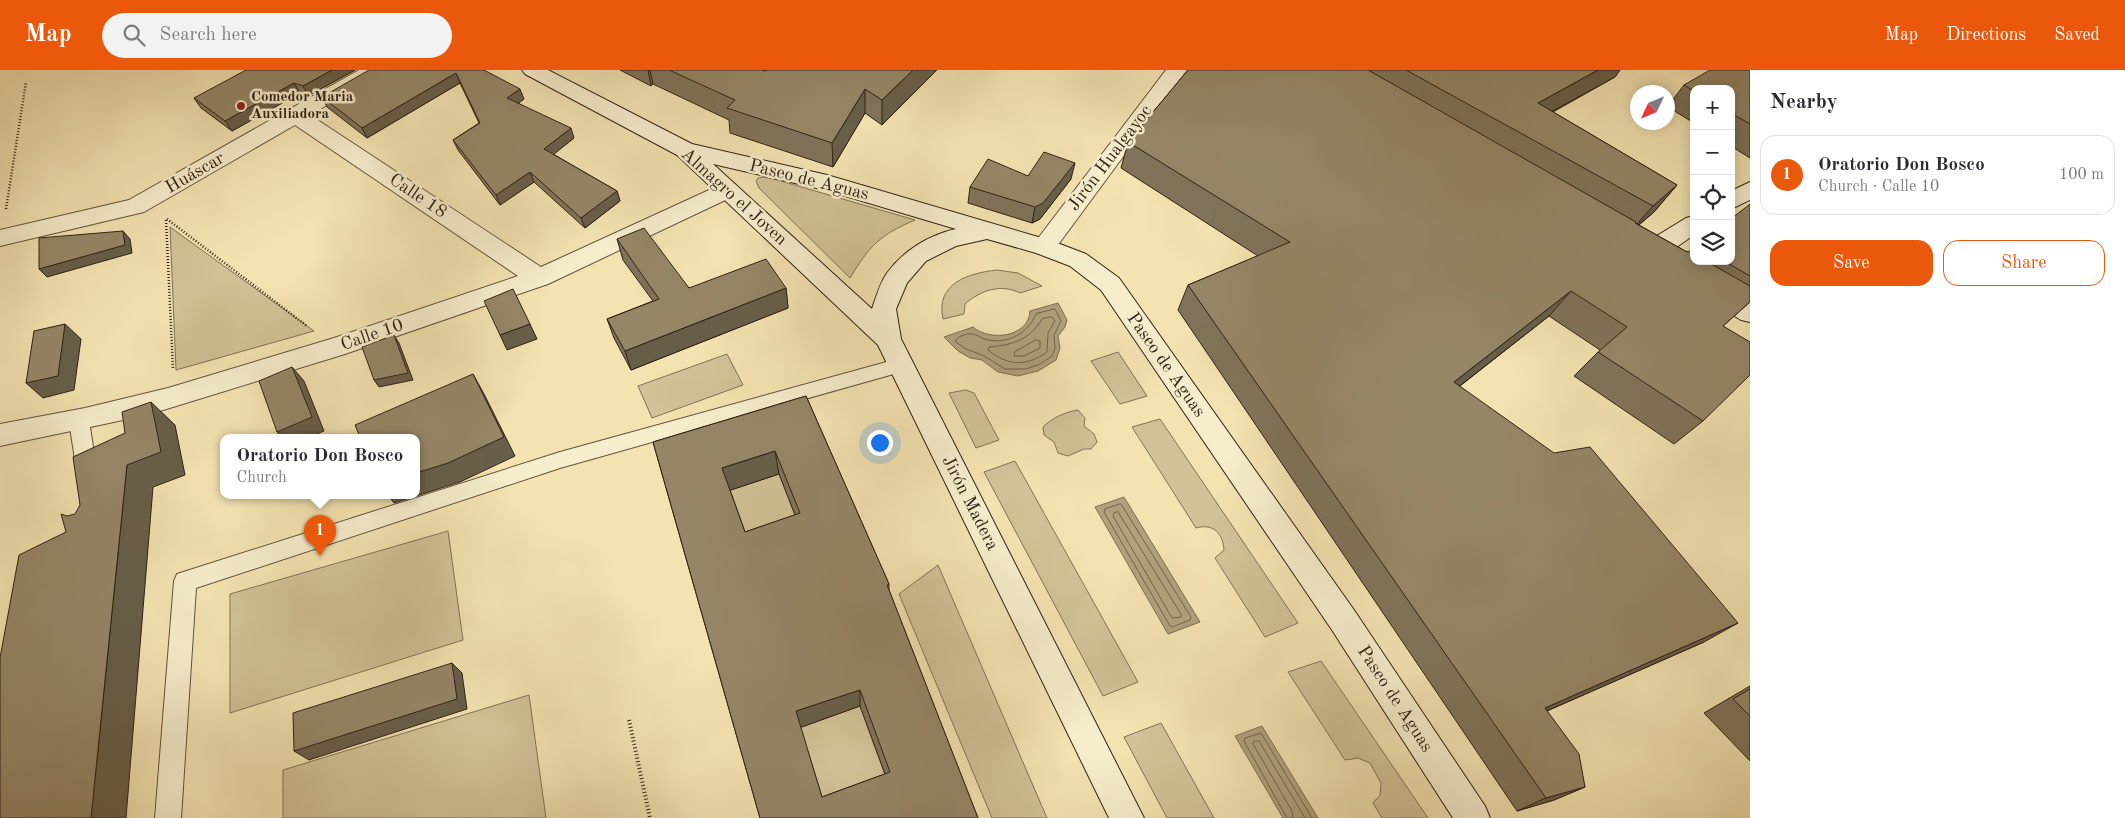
<!DOCTYPE html>
<meta charset="utf-8">
<style>
:root{--surface:#fff;--page:#f2f2f3;--text:#2b2b33;--muted:#7c7c81;--line:#e1e1e2;--accent:#ea580c}
body{margin:0;font-family:"Old Standard TT",serif;background:var(--page);color:var(--text)}
.controls{position:absolute;right:15px;top:15px;display:grid;overflow:hidden;border-radius:10px;box-shadow:0 2px 12px #0003}
.controls button{width:45px;height:45px;display:grid;place-items:center;padding:0;border:0;border-bottom:1px solid var(--line);background:var(--surface);color:var(--text);font:25px sans-serif}
.compass{position:absolute;left:1630px;top:15px;width:45px;height:45px;border-radius:50%;background:var(--surface);box-shadow:0 2px 12px #0003;rotate:226deg}
.you{position:absolute;left:879px;top:372px;width:18px;height:18px;margin:-12px;border:4px solid #fff;border-radius:50%;background:#1a73e8;box-shadow:0 0 0 8px #1a73e833}
.badge{display:grid;place-items:center;width:32px;height:32px;border-radius:50%;background:var(--accent);color:#fff;font-size:16px;font-weight:700}
.pin{position:absolute;translate:-50% -41px;filter:drop-shadow(0 1px 2px #0008)}
.pin::after{content:'';position:absolute;top:26px;width:18px;height:15px;background:inherit;clip-path:polygon(0 0,100% 0,50% 100%)}
.popup{position:absolute;left:220px;top:364px;width:200px;height:65px;box-sizing:border-box;display:grid;place-content:center;border-radius:10px;background:var(--surface);filter:drop-shadow(0 1px 4px #0005);font-size:16px;white-space:nowrap;color:var(--muted)}
.popup b{font-size:19px;color:var(--text)}
.popup::after{content:'';position:absolute;left:50%;top:100%;margin-left:-10px;border:10px solid transparent;border-top-color:var(--surface)}
.list{margin:0;padding:0;list-style:none}
h2{display:flex;justify-content:space-between;align-items:center;height:65px;margin:0;padding:0 20px;font-size:21px}
h2 small{font-size:16px;font-weight:400;color:var(--muted)}
.list li{display:grid;grid-template-columns:32px 1fr auto;gap:15px;align-items:center;box-sizing:border-box;height:80px;margin:0 10px 10px;padding:0 10px;border:1px solid var(--line);border-radius:15px}
.list b{display:block;font-size:19px;white-space:nowrap}
.list p{margin:0;font-size:16px;white-space:nowrap;color:var(--muted)}
.list em{font-size:16px;font-style:normal;color:var(--muted)}
.actions{display:flex;gap:10px;padding:15px 20px}
.actions a{flex:1;padding:11px 0;border:1px solid var(--accent);border-radius:15px;text-align:center;font-size:18px;color:var(--accent)}
.actions .main{background:var(--accent);color:#fff}
.icon{flex:none;width:28px;height:28px;fill:none;stroke:currentColor;stroke-width:2;stroke-linecap:round;stroke-linejoin:round}
.map{position:relative;flex:none;width:1750px;height:748px;overflow:hidden}
header{display:flex;align-items:center;gap:30px;box-sizing:border-box;height:70px;padding:0 25px;background:var(--accent);color:#fff}
header strong{font-size:24px}
nav{display:flex;gap:28px;margin-inline-start:auto;font-size:18px}
.search{width:350px;height:45px;background:var(--page);display:flex;align-items:center;gap:12px;box-sizing:border-box;padding:0 18px;border-radius:28px;color:var(--muted);font-size:19px}
main{display:flex}
aside{flex:1;background:var(--surface)}
.map>svg:first-child{display:block}
.green{fill:#d2c297;stroke:#807256}
.water{fill:#b0a17c;stroke:#7c6e53}
.lines{fill:none;stroke-linecap:round;stroke-linejoin:round}
.shore{stroke:#706149;stroke-width:1}
.lane-casing{stroke:#60523d;stroke-width:2}
.street-casing{stroke:#60523d;stroke-width:2}
.secondary-casing{stroke:#2f2116;stroke-width:2}
.path-far1{stroke:#2f2116;stroke-width:2.5;stroke-dasharray:1 2;stroke-linecap:butt}
.path{stroke:#2f2116;stroke-width:4;stroke-dasharray:1 2.5;stroke-linecap:butt}
.lane{fill:#f7edcc;fill-rule:evenodd}
.street{fill:#f7edcc;fill-rule:evenodd}
.secondary{fill:#f7edcc;fill-rule:evenodd}
.wall{fill:#807359;stroke:#2f2116;fill-rule:evenodd}
.shaded-wall{fill:#685e48;stroke:#2f2116}
.building{fill:#958667;stroke:#2f2116;fill-rule:evenodd}
.poi-dot{fill:#8f2418;stroke:#f7edcc;stroke-width:2}
.labels{text-anchor:middle;dominant-baseline:central;stroke-width:5;stroke-linejoin:round;paint-order:stroke}
.far-poi-label{font-size:15px;font-weight:bold;fill:#2f2116;stroke:#f7edcc;text-anchor:start}
.street-label{font-size:18px;fill:#2f2116;stroke:#f7edcc}
</style>
<header>
<strong>Map</strong>
<div class="search"><svg class="icon" aria-label="search" viewBox="0 0 24 24"><circle cx="10" cy="10" r="6"/><path d="M15 15l6 6"/></svg>Search here</div>
<nav><a>Map</a><a>Directions</a><a>Saved</a></nav>
</header>
<main>
<div class="map">
<svg width="1750" height="748" viewBox="0 0 1750 748">
<rect width="100%" height="100%" fill="#f3e3b1"/>
<filter id="stains"><feTurbulence type="fractalNoise" baseFrequency=".004" numOctaves="4"/><feColorMatrix values="0 0 0 0 .2 0 0 0 0 .09 0 0 0 0 .02 0 0 0 .5 -.17"/></filter>
<radialGradient id="worn" r=".72"><stop offset=".6" stop-color="#630" stop-opacity="0"/><stop offset="1" stop-color="#630" stop-opacity=".3"/></radialGradient>
<g class="green">
<path d="M763,107L774,109L915,150C880,165 870,175 850,208L759,118L756,111L758,108Z"/>
<path d="M170,157L314,261L176,300Z"/>
<path d="M997,200L1018,203L1042,216L1020,223C1000,213 980,221 965,234L964,244L943,249C935,213 969,203 997,200Z"/>
<path d="M1118,282L1147,326L1120,334L1091,291Z"/>
<path d="M727,284L743,315L652,348L638,316Z"/>
<path d="M966,320L974,323L999,370L976,378L949,323Z"/>
<path d="M1078,340L1085,348L1084,356L1094,364L1097,372L1091,379H1084L1068,386L1058,383L1054,372L1044,365L1043,357C1052,348 1065,342 1078,340Z"/>
<path d="M1160,349L1298,553L1265,567L1215,488L1224,480C1223,463 1213,453 1196,458L1132,357Z"/>
<path d="M1015,391L1138,612L1103,626L984,402Z"/>
<path d="M779,404L803,465L750,483L728,421Z"/>
<path d="M448,461L463,570L230,643V524Z"/>
<path d="M938,495L1047,748H992L899,524Z"/>
<path d="M1321,591L1428,748H1382L1373,733L1380,725L1381,713L1370,693L1358,688L1345,690L1288,602Z"/>
<path d="M529,625L546,748H283V700Z"/>
<path d="M860,636L889,716L825,740L799,658Z"/>
<path d="M1161,653L1214,748H1167L1124,667Z"/>
</g>
<g class="water">
<path d="M1058,233L1067,250L1065,257L1058,266L1060,278L1056,290L1038,301L1018,306L998,302L982,290L970,288L958,281L944,267L973,257C990,272 1029,267 1030,241Z"/>
<path d="M1124,427L1200,552L1168,564L1095,437Z"/>
<path d="M1262,656L1318,748H1283L1235,666Z"/>
</g>
<g class="lines">
<g class="shore">
<path d="M1055,239L1061,251L1054,265L1055,278L1052,286L1040,294L1026,299H1005L984,286L964,278L955,271C958,266 967,263 973,264C978,265 982,269 988,270C1009,274 1028,263 1036,244Z"/>
<path d="M1052,247L1055,251L1048,263L1047,282C1026,297 1008,296 988,280L989,277C1012,275 1030,270 1042,249Z"/>
<path d="M1036,270L1040,271V278L1024,286H1014L1015,282Z"/>
<path d="M1121,434L1191,547L1190,550L1172,557L1170,556L1104,442L1105,439Z"/>
<path d="M1118,442L1181,544V547L1172,548L1113,446L1114,443Z"/>
<path d="M1287,748L1244,671L1245,668L1261,663L1312,748"/>
<path d="M1293,748L1292,741L1253,674L1254,671H1259L1305,748"/>
</g>
<defs>
<g id="lane">
<path d="M901,288L908,290L910,295L908,300L560,398L196,518L181,748H155L174,511L177,504L560,382Z"/>
<path d="M79,343L86,345L89,351L98,409L95,415L88,418L81,415L78,409L69,351L72,345Z"/>
</g>
<g id="street">
<path d="M359,0H384L381,4L310,45L541,197L720,115L728,112L736,115L739,120L736,125L548,214L345,284L147,345L0,376V354L85,338L168,318L334,268L518,206L295,55L144,142L0,176V160L129,130Z"/>
<path d="M1166,0H1187L1052,183L1044,185L1036,183L1032,177L1036,171Z"/>
</g>
<g id="secondary">
<path d="M522,0H548L692,74L827,105L1052,171L1086,184L1119,208L1354,540L1485,736L1490,748H1453L1332,560L1101,220L1070,196L1036,183L987,169L956,176L926,191L907,213L896,239L901,269L1144,748H1109L878,275L677,85L525,4ZM713,94L825,120L956,159C929,165 904,180 887,203C880,213 876,227 872,239Z"/>
<path d="M1750,112V130L1731,139V121Z"/>
<path d="M1694,146V165C1678,175 1656,196 1637,190L1633,184L1637,178L1686,148Z"/>
<path d="M1710,211L1719,214L1750,231V252L1741,250L1701,226L1698,220L1701,214Z"/>
</g>
</defs>
<use href="#lane" class="lane-casing"/>
<use href="#street" class="street-casing"/>
<use href="#secondary" class="secondary-casing"/>
<g class="path-far1">
<path d="M6,139L26,12"/>
<path d="M167,149L307,256"/>
<path d="M166,150L173,299"/>
</g>
<path class="path" d="M629,650L650,748"/>
<use href="#lane" class="lane"/>
<use href="#street" class="street"/>
<use href="#secondary" class="secondary"/>
</g>
<g class="wall">
<path d="M355,0L308,26L300,23L232,61L201,38L194,28Z"/>
<path d="M484,0L524,29L518,33L574,68L553,84L617,121L620,131L585,158L534,112L500,135L458,80L453,70L479,53L460,13L367,68L327,37L322,27Z"/>
<path d="M620,0H762L765,1L937,0L882,55L865,43L833,97L730,63L729,50L653,14L651,16Z"/>
<path d="M1188,0H1620L1615,7L1553,42L1677,115L1654,142L1639,155L1687,182L1691,183L1694,180V191H1731L1750,134V232L1723,256L1703,351L1674,374L1574,306L1600,280L1549,246L1460,316L1704,572L1547,641L1585,717L1554,730L1517,741L1178,240L1188,215L1258,186L1121,98L1128,72Z"/>
<path d="M1750,0V88L1731,76V19H1694V53L1668,37V36L1684,15Z"/>
<path d="M1028,106L1071,109L1040,149L1032,153L968,133L970,117Z"/>
<path d="M617,169L689,218H786L788,238L631,300L614,268L607,249L653,231L623,190Z"/>
<path d="M806,326L889,514V520L978,748H760L653,372ZM779,404L795,445L745,462L730,420ZM860,636L885,704L822,727L800,657Z"/>
<path d="M1750,616V691L1704,643Z"/>
</g>
<g class="shaded-wall">
<path d="M332,0H355L308,26L303,16Z"/>
<path d="M648,0H650L653,14L651,16Z"/>
<path d="M913,0H937L882,55V30Z"/>
<path d="M1598,0H1620L1615,7L1520,59L1538,33Z"/>
<path d="M456,3L460,13L367,68L362,58Z"/>
<path d="M294,13L300,23L232,61L225,51Z"/>
<path d="M520,19L524,29L511,39L507,28Z"/>
<path d="M865,19V43L833,97L832,73Z"/>
<path d="M571,58L574,68L548,89L544,79Z"/>
<path d="M1075,93L1071,109L1040,149L1032,153L1035,137Z"/>
<path d="M530,102L534,112L500,135L496,125Z"/>
<path d="M1677,115L1654,142L1630,162L1653,136Z"/>
<path d="M617,121L620,131L585,158L581,148Z"/>
<path d="M123,161L130,169L132,183L47,207L39,199Z"/>
<path d="M786,218L788,238L631,300L625,281Z"/>
<path d="M1571,221L1549,246L1434,336L1454,312Z"/>
<path d="M65,254L81,269L74,320L43,328L26,313Z"/>
<path d="M530,254L537,269L507,280L500,265Z"/>
<path d="M394,265L399,273L413,310L379,317L374,310Z"/>
<path d="M292,297L304,311L324,361L309,367H282L277,362Z"/>
<path d="M473,304L484,324L515,386L460,412L394,433L388,425H416V403Z"/>
<path d="M151,332L175,355L185,405L153,417L126,748H91L127,395Z"/>
<path d="M775,381L779,404L728,421L722,398Z"/>
<path d="M1738,553L1704,572L1517,654L1545,638Z"/>
<path d="M452,593L462,603L467,639L309,690L294,681Z"/>
<path d="M860,620V636L799,658L796,641Z"/>
<path d="M1585,717L1554,730L1517,741L1546,728Z"/>
</g>
<g class="building">
<path d="M246,0H332L303,16L294,13L225,51L194,28Z"/>
<path d="M369,0H484L520,19L507,28L571,58L544,79L617,121L581,148L530,102L496,125L453,70L480,53L456,3L362,58L322,27Z"/>
<path d="M669,0H762L765,1L767,0H913L882,30L865,19L832,73L727,38L735,30Z"/>
<path d="M1188,0H1368L1636,152L1635,153L1687,182L1688,181L1694,184V191H1706L1750,216V232L1723,256L1750,272V305L1703,351L1598,282L1627,257L1571,221L1454,312L1554,383L1590,377L1738,553L1545,638L1579,684L1585,717L1546,728L1188,215L1290,172L1128,72Z"/>
<path d="M1406,0H1598L1538,33L1677,115L1653,136Z"/>
<path d="M1710,0H1750V54L1731,43V19H1694V21L1684,15Z"/>
<path d="M1044,82L1075,93L1043,133L1035,137L970,117L988,89L1028,106Z"/>
<path d="M1750,134V206L1724,191H1731V149Z"/>
<path d="M644,158L689,218L766,189L786,218L625,281L607,249L659,229L617,169Z"/>
<path d="M123,161L125,175L39,199V168Z"/>
<path d="M513,219L530,254L500,265L484,231Z"/>
<path d="M65,254L58,306L26,313L34,261Z"/>
<path d="M394,265L408,303L374,310L362,277Z"/>
<path d="M292,297L312,347L277,362L259,311Z"/>
<path d="M473,304L504,367L448,393L416,403V367H360L355,355Z"/>
<path d="M806,326L889,514L887,515L978,748H760L653,372ZM775,381L800,443L745,462L722,398ZM860,620L890,702L822,727L796,641Z"/>
<path d="M151,332L161,382L127,395L91,748H0V588L19,485L66,462L61,444L67,446L75,444L80,435L73,387L125,363L122,342Z"/>
<path d="M452,593L457,629L294,681L293,643Z"/>
<path d="M1750,619V646L1733,629Z"/>
</g>
<circle class="poi-dot" cx="241" cy="36" r="5"/>
<g class="labels">
<g class="far-poi-label">
<text x="251" y="27">Comedor Maria<tspan x="251" dy="17">Auxiliadora</tspan></text>
</g>
<g class="street-label">
<text transform="translate(1110 88) rotate(-53)">Jirón Hualgayoc</text>
<text transform="translate(195 103) rotate(-30)">Huáscar</text>
<text transform="translate(809 110) rotate(14)">Paseo de Aguas</text>
<text transform="translate(418 126) rotate(34)">Calle 18</text>
<text transform="translate(734 127) rotate(42)">Almagro el Joven</text>
<text transform="translate(372 265) rotate(-19)">Calle 10</text>
<text transform="translate(1166 295) rotate(55)">Paseo de Aguas</text>
<text transform="translate(970 433) rotate(63)">Jirón Madera</text>
<text transform="translate(1395 629) rotate(57)">Paseo de Aguas</text>
</g>
</g>
<rect width="100%" height="100%" filter="url(#stains)"/>
<rect width="100%" height="100%" fill="url(#worn)"/>
</svg>
<div class="controls">
<button>+</button>
<button>−</button>
<button><svg class="icon" aria-label="locate" viewBox="0 0 24 24"><circle cx="12" cy="12" r="6"/><path d="M12 2v4M12 18v4M2 12h4M18 12h4"/></svg></button>
<button><svg class="icon" aria-label="layers" viewBox="0 0 24 24"><path d="M12 4l9 5-9 5-9-5zM3 14l9 5 9-5"/></svg></button>
</div>
<svg class="compass" viewBox="-18 -18 36 36"><path d="M0-13l5 13h-10z" fill="#e53935"/><path d="M0 13l5-13h-10z" fill="#7c7c81"/></svg>
<div class="you"></div>
<div class="pin badge" style="left:320px;top:486px">1</div>
<div class="popup"><b>Oratorio Don Bosco</b>Church</div>
</div>
<aside>
<h2>Nearby<small></small></h2>
<ul class="list">
<li><span class="badge">1</span><div><b>Oratorio Don Bosco</b><p>Church · Calle 10</p></div><em>100 m</em></li>
</ul>
<div class="actions"><a class="main">Save</a><a>Share</a></div>
</aside>
</main>
